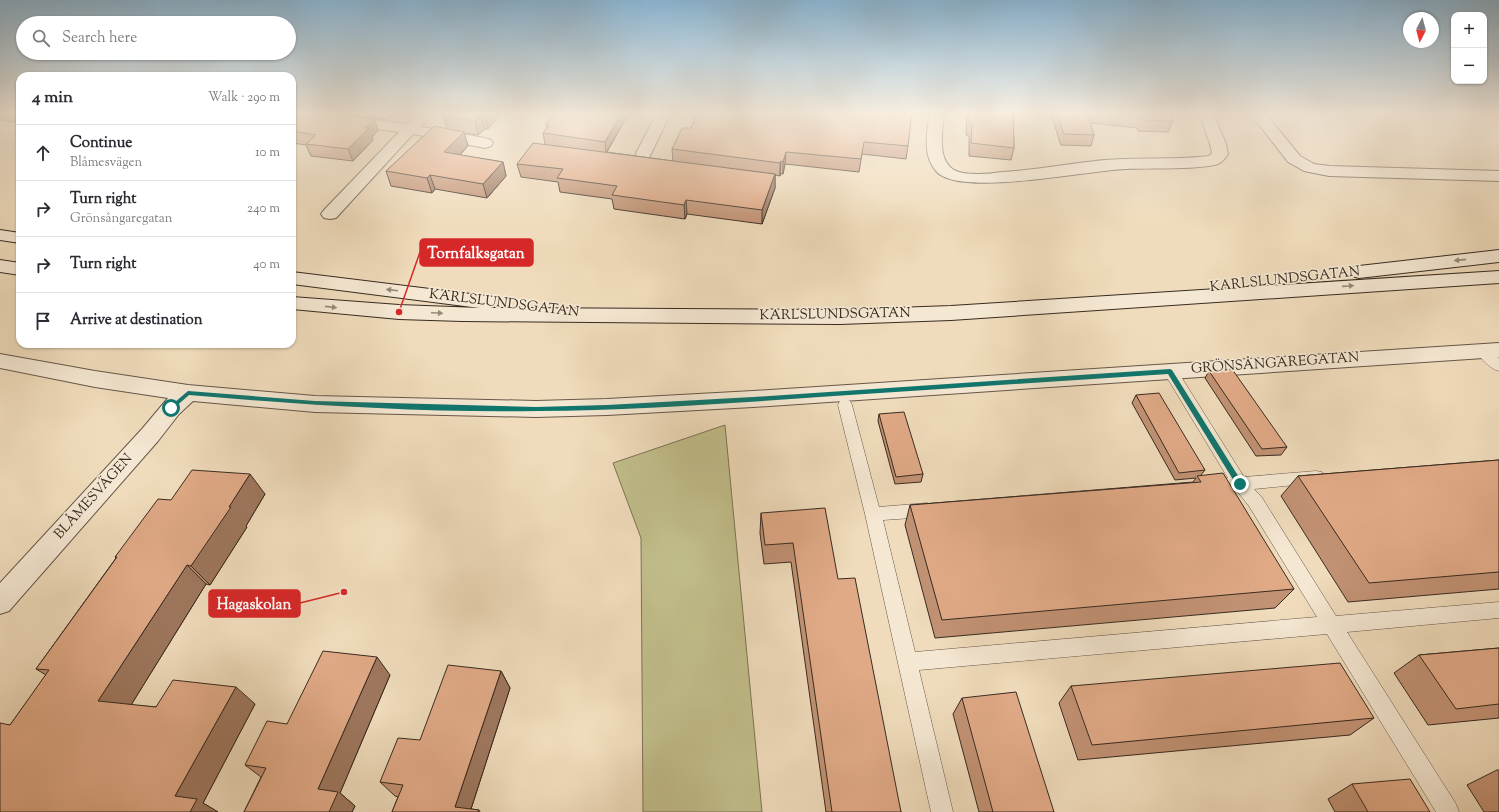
<!DOCTYPE html>
<meta charset="utf-8">
<style>
:root{--surface:#fff;--page:#f7f7f7;--text:#2b2b33;--muted:#7c7c81;--line:#e1e1e2}
body{margin:0;font-family:"Sorts Mill Goudy",serif;background:var(--page);color:var(--text)}
.controls{position:absolute;right:12px;top:12px;display:grid;overflow:hidden;border-radius:8px;box-shadow:0 1px 3px #0004}
.controls button{width:36px;height:36px;display:grid;place-items:center;padding:0;border:0;border-bottom:1px solid var(--line);background:var(--surface);color:var(--text);font:20px sans-serif}
.compass{position:absolute;left:1403px;top:12px;width:36px;height:36px;border-radius:50%;background:var(--surface);box-shadow:0 1px 3px #0004;rotate:186deg}
.stop{position:absolute;width:12px;height:12px;margin:-9px;border:3px solid #0f766e;border-radius:50%;background:#fff}
.stop.end{background:#0f766e;border-color:#fff;box-shadow:0 1px 4px #0008}
.list{margin:0;padding:0;list-style:none}
h2{display:flex;justify-content:space-between;align-items:center;height:52px;margin:0;padding:0 16px;font-size:17px}
h2 small{font-size:13px;font-weight:400;color:var(--muted)}
.list li{display:grid;grid-template-columns:26px 1fr auto;gap:12px;align-items:center;box-sizing:border-box;height:56px;padding:0 16px;border-top:1px solid var(--line)}
.list b{display:block;font-size:15px;white-space:nowrap}
.list p{margin:0;font-size:13px;white-space:nowrap;color:var(--muted)}
.list em{font-size:13px;font-style:normal;color:var(--muted)}
.icon{flex:none;width:22px;height:22px;fill:none;stroke:currentColor;stroke-width:2;stroke-linecap:round;stroke-linejoin:round}
.map{position:relative;flex:none;width:1499px;height:812px;overflow:hidden}
.search{position:absolute;background:var(--surface);box-shadow:0 1px 3px #0004;left:16px;top:16px;width:280px;height:44px;display:flex;align-items:center;gap:10px;box-sizing:border-box;padding:0 14px;border-radius:22px;color:var(--muted);font-size:15px}
.panel{position:absolute;background:var(--surface);box-shadow:0 1px 3px #0004;left:16px;top:72px;width:280px;height:276px;border-radius:12px}
.map>svg:first-child{display:block}
.green{fill:#c1be8b;stroke:#7c7456}
.lines{fill:none;stroke-linecap:round;stroke-linejoin:round}
.service-casing{stroke:#665748;stroke-width:1}
.minor-casing{stroke:#665748;stroke-width:2}
.secondary-casing{stroke:#382b21;stroke-width:2}
.service{fill:#f5e8d3;fill-rule:evenodd}
.minor{fill:#f5e8d3;fill-rule:evenodd}
.secondary{fill:#f5e8d3;fill-rule:evenodd}
.wall{fill:#c29274;stroke:#382b21}
.shaded-wall{fill:#9e775e;stroke:#382b21}
.building{fill:#e1aa87;stroke:#382b21}
.oneway{fill:#968a7a}
.route{fill:#0f766e}
.labels{text-anchor:middle;dominant-baseline:central;stroke-width:3.5;stroke-linejoin:round;paint-order:stroke}
.street-label{font-size:14px;fill:#382b21;stroke:#f5e8d3}
.leader{fill:none;stroke:#d62828;stroke-width:1.5}
.callout-dot{fill:#d62828;stroke:#f5e8d3;stroke-width:1.5}
.callout{fill:#d62828;stroke:#d62828;stroke-width:1.5}
.callout-label{font-size:15px;text-anchor:middle;font-weight:bold;fill:#fff}
</style>
<div class="map">
<svg width="1499" height="812" viewBox="0 0 1499 812">
<rect width="100%" height="100%" fill="#f0dcbc"/>
<filter id="stains"><feTurbulence type="fractalNoise" baseFrequency=".005" numOctaves="4"/><feColorMatrix values="0 0 0 0 .2 0 0 0 0 .09 0 0 0 0 .02 0 0 0 .5 -.17"/></filter>
<radialGradient id="worn" r=".72"><stop offset=".6" stop-color="#630" stop-opacity="0"/><stop offset="1" stop-color="#630" stop-opacity=".3"/></radialGradient>
<path class="green" d="M725,425L762,812H643L641,538L613,463Z"/>
<g class="lines">
<defs>
<g id="service">
<path d="M1483,346L1488,348L1499,358V371C1490,369 1481,359 1476,351L1478,348Z"/>
<path d="M1170,366L1175,367L1244,477L1316,471L1322,472L1324,477L1322,482L1316,483L1254,489L1261,496L1336,616L1499,602V618L1347,632L1456,804L1459,812H1436L1327,634L919,670L953,812H931L865,514L838,405L840,401L845,399L850,401L852,405L879,507L927,503L933,505L935,510L933,515L927,517L883,520L915,652L1317,617L1249,506L1236,490L1210,493L1204,491L1202,486L1204,481L1228,478L1163,371L1165,367Z"/>
</g>
<g id="minor">
<path d="M292,113H324L406,124L417,113H432L421,127L485,138L491,140L493,143L491,146L485,148L413,134L336,218L330,219L324,218L321,214L324,210L399,132L292,117Z"/>
<path d="M657,113H671L645,166L639,168L633,166L631,163Z"/>
<path d="M930,113H944C943,130 936,159 954,170C965,176 990,174 1002,172C1037,170 1071,163 1105,160C1140,157 1175,160 1209,156L1212,153L1210,144L1199,113H1213L1226,144L1228,154C1226,157 1223,161 1220,163C1209,170 1143,168 1126,169C1090,170 958,198 936,171C922,155 927,132 930,113Z"/>
<path d="M1250,113H1265L1300,156L1314,164L1329,166L1499,171V181L1329,176L1304,171L1288,162Z"/>
<path d="M1499,343V357L753,407L607,415L536,417L315,412L193,401L179,414L158,441L9,611L0,614V583L142,429L168,398L95,387L0,368V354L95,371L188,385L315,396L536,401L607,399L753,391Z"/>
</g>
<g id="secondary">
<path d="M0,230L20,233V243L0,240Z"/>
<path d="M1499,250V262L1359,278L1352,276L1350,272L1352,268L1359,266Z"/>
<path d="M0,260L20,263V275L0,272Z"/>
<path d="M1499,271V283L951,320L840,324L462,321L399,319L292,309V297L399,305L480,308L292,284V272L487,296L494,297L497,302L494,307L490,308L840,310L951,306Z"/>
</g>
</defs>
<use href="#service" class="service-casing"/>
<use href="#minor" class="minor-casing"/>
<use href="#secondary" class="secondary-casing"/>
<use href="#service" class="service"/>
<use href="#minor" class="minor"/>
<use href="#secondary" class="secondary"/>
</g>
<g class="wall">
<path d="M0,113H20V123L0,120Z"/>
<path d="M292,113L374,119L378,131L372,137L373,140L353,161L311,156L306,145L292,143Z"/>
<path d="M334,113H395L388,120Z"/>
<path d="M445,113H501L488,129H485L478,135L464,133L468,146L460,155L503,162L506,176L487,198L435,189L432,193L391,186L386,171L447,129L443,116Z"/>
<path d="M554,113H629L607,152L673,161L672,149L691,128L698,113L908,146L906,159L862,154L859,172L785,164L783,174H780V176L775,175V188L762,224L687,214L685,219L614,209L612,199L560,192L558,182L521,177L517,164L545,144L543,133L547,128L546,124Z"/>
<path d="M967,113H1013L1014,148L1011,160L969,156V136L966,135Z"/>
<path d="M1050,113H1170L1173,121L1168,132L1138,131L1137,128L1090,123L1094,135L1091,146L1061,145L1060,143L1053,120H1052Z"/>
<path d="M1209,371L1287,447L1281,455L1256,456L1205,378Z"/>
<path d="M1136,395L1205,470L1201,475L1294,589L1275,608L935,638L905,525L910,505L1193,482L1196,478L1175,480L1132,403Z"/>
<path d="M879,414L923,474L921,482L895,484L878,421Z"/>
<path d="M1499,460V589L1348,602L1281,496L1298,476Z"/>
<path d="M265,494L246,526L247,527L210,585L206,584L131,705L156,707L255,704L203,803L218,812H0L10,725L46,675L36,669L116,558L115,557L171,500Z"/>
<path d="M761,513L838,579L901,812H826L791,562L764,564L760,533Z"/>
<path d="M1499,648V718L1428,725L1394,673L1419,655Z"/>
<path d="M501,671L510,688L471,809L479,810L480,812H392L398,797L395,796L380,782L420,740Z"/>
<path d="M390,675L340,793L355,806L352,812H244L261,777L245,765L287,724Z"/>
<path d="M1071,686L1374,718L1350,735L1078,760L1059,703Z"/>
<path d="M962,698L1054,812H979L953,714Z"/>
<path d="M1497,770H1499V812H1484L1467,785Z"/>
<path d="M1352,784L1430,812H1335L1328,799Z"/>
</g>
<g class="shaded-wall">
<path d="M385,113H395L388,120Z"/>
<path d="M486,113H501L488,129L484,115Z"/>
<path d="M622,113H629L606,153L605,142Z"/>
<path d="M481,115L485,129L478,135L475,121Z"/>
<path d="M374,119L378,131L372,137L373,140L353,161L348,149L365,128Z"/>
<path d="M464,132L468,146L448,166L444,152Z"/>
<path d="M786,152L785,164L783,174V162Z"/>
<path d="M781,161L780,174V176V163Z"/>
<path d="M503,162L506,176L487,198L483,184Z"/>
<path d="M775,174V188L762,224V210Z"/>
<path d="M430,175L435,189L432,193L427,178Z"/>
<path d="M686,200L687,214L685,219L684,205Z"/>
<path d="M250,474L265,494L246,526L247,527L210,585L191,566Z"/>
<path d="M187,565L206,584L123,718L98,701Z"/>
<path d="M377,657L390,675L340,793L355,806L352,812H329L318,789Z"/>
<path d="M501,671L510,688L470,812L455,807Z"/>
<path d="M236,687L255,704L203,803L218,812H190L175,796Z"/>
</g>
<g class="building">
<path d="M292,113H332L374,119L365,128H369L348,149L306,144L316,135L292,131Z"/>
<path d="M445,113H486L484,115H481L475,121L443,116Z"/>
<path d="M554,113H622L605,142L543,133L549,125L546,124Z"/>
<path d="M698,113H912L908,146L864,142L861,159L786,152L783,162L781,161L780,163L672,149L682,128H691Z"/>
<path d="M969,113H1013L1014,148L971,143L972,124L969,123Z"/>
<path d="M1057,113H1087L1094,135L1065,134L1063,132Z"/>
<path d="M1100,113H1170L1173,121L1143,120L1142,117Z"/>
<path d="M434,126L464,132L444,152L503,162L483,184L430,175L427,178L386,171Z"/>
<path d="M533,143L775,174L762,210L686,200L684,205L612,195L617,186L557,178L563,169L517,164Z"/>
<path d="M1232,369L1287,447L1262,449L1209,371Z"/>
<path d="M1159,393L1205,470L1179,473L1136,395Z"/>
<path d="M904,412L923,474L896,477L879,414Z"/>
<path d="M1499,460V572L1369,583L1298,476Z"/>
<path d="M192,470L250,474L229,507H231L191,566L187,565L98,701L156,707L173,680L236,687L175,796L197,799L190,812H0V723L10,725L49,670L36,669L117,557H115L158,499L171,500Z"/>
<path d="M1223,473L1294,589L942,620L910,505L1201,482L1197,476Z"/>
<path d="M825,508L838,579L855,578L901,812H832L793,543L765,545L761,513Z"/>
<path d="M1499,648V704L1456,709L1419,655Z"/>
<path d="M323,651L377,657L318,789L338,792L329,812H244L266,768L245,765L267,721L287,724Z"/>
<path d="M1340,663L1374,718L1092,745L1071,686Z"/>
<path d="M448,665L501,671L455,807L479,810L478,812H392L403,785L380,782L398,738L420,740Z"/>
<path d="M1016,692L1054,812H993L962,698Z"/>
<path d="M1410,779L1430,812H1368L1352,784Z"/>
</g>
<defs><path id="oneway-solid" d="M-6-.8H1V-3.2L6.5 0L1 3.2V.8H-6Z"/></defs>
<g class="oneway">
<use href="#oneway-solid" transform="translate(1460 260) rotate(174)"/>
<use href="#oneway-solid" transform="translate(1348 286) rotate(-4)"/>
<use href="#oneway-solid" transform="translate(392 290) rotate(-173)"/>
<use href="#oneway-solid" transform="translate(331 307) rotate(6)"/>
<use href="#oneway-solid" transform="translate(437 313) rotate(2)"/>
</g>
<linearGradient id="sky" x2="0" y2="1"><stop stop-color="#8ab6d5"/><stop offset="0.5" stop-color="#f8efe1"/><stop offset="1" stop-color="#f8efe1" stop-opacity="0"/></linearGradient>
<rect width="1499" height="227" fill="url(#sky)"/>
<path class="route" d="M1170,369L1172,370L1242,482V486H1237L1168,374C1057,381 945,389 834,396C736,403 637,410 538,411C422,413 305,405 189,395L173,409H168V408L188,391L315,401L536,407L607,405L753,397Z"/>
<g class="labels">
<g class="street-label">
<text transform="translate(1285 280) rotate(-6)">KARLSLUNDSGATAN</text>
<text transform="translate(504 304) rotate(7)">KARLSLUNDSGATAN</text>
<text transform="translate(835 315) rotate(-1)">KARLSLUNDSGATAN</text>
<text transform="translate(1275 364) rotate(-4)">GRÖNSÅNGAREGATAN</text>
<text transform="translate(94 497) rotate(-48)">BLÅMESVÄGEN</text>
</g>
</g>
<path class="leader" d="M399 312L420 252M344 592L300 603"/>
<g class="callout-dot">
<circle cx="399" cy="312" r="4"/>
<circle cx="344" cy="592" r="4"/>
</g>
<g class="callout">
<rect x="420" y="239" width="113" height="27" rx="4"/>
<rect x="209" y="590" width="91" height="27" rx="4"/>
</g>
<g class="callout-label">
<text x="476" y="258">Tornfalksgatan</text>
<text x="254" y="609">Hagaskolan</text>
</g>
<rect width="100%" height="100%" filter="url(#stains)"/>
<rect width="100%" height="100%" fill="url(#worn)"/>
</svg>
<div class="controls">
<button>+</button>
<button>−</button>
</div>
<svg class="compass" viewBox="-18 -18 36 36"><path d="M0-13l5 13h-10z" fill="#e53935"/><path d="M0 13l5-13h-10z" fill="#7c7c81"/></svg>
<div class="stop" style="left:171px;top:408px"></div>
<div class="stop end" style="left:1240px;top:484px"></div>
<div class="search"><svg class="icon" aria-label="search" viewBox="0 0 24 24"><circle cx="10" cy="10" r="6"/><path d="M15 15l6 6"/></svg>Search here</div>
<section class="panel">
<h2>4 min<small>Walk · 290 m</small></h2>
<ul class="list">
<li><svg class="icon" aria-label="ahead" viewBox="0 0 24 24"><path d="M12 20V5M6 11l6-6 6 6"/></svg><div><b>Continue</b><p>Blåmesvägen</p></div><em>10 m</em></li>
<li><svg class="icon" aria-label="right" viewBox="0 0 24 24"><path d="M7 20v-9h11M14 6l5 5-5 5"/></svg><div><b>Turn right</b><p>Grönsångaregatan</p></div><em>240 m</em></li>
<li><svg class="icon" aria-label="right" viewBox="0 0 24 24"><path d="M7 20v-9h11M14 6l5 5-5 5"/></svg><div><b>Turn right</b></div><em>40 m</em></li>
<li><svg class="icon" aria-label="arrive" viewBox="0 0 24 24"><path d="M6 21V4h12l-3 4 3 4H6"/></svg><div><b>Arrive at destination</b></div></li>
</ul>
</section>
</div>
